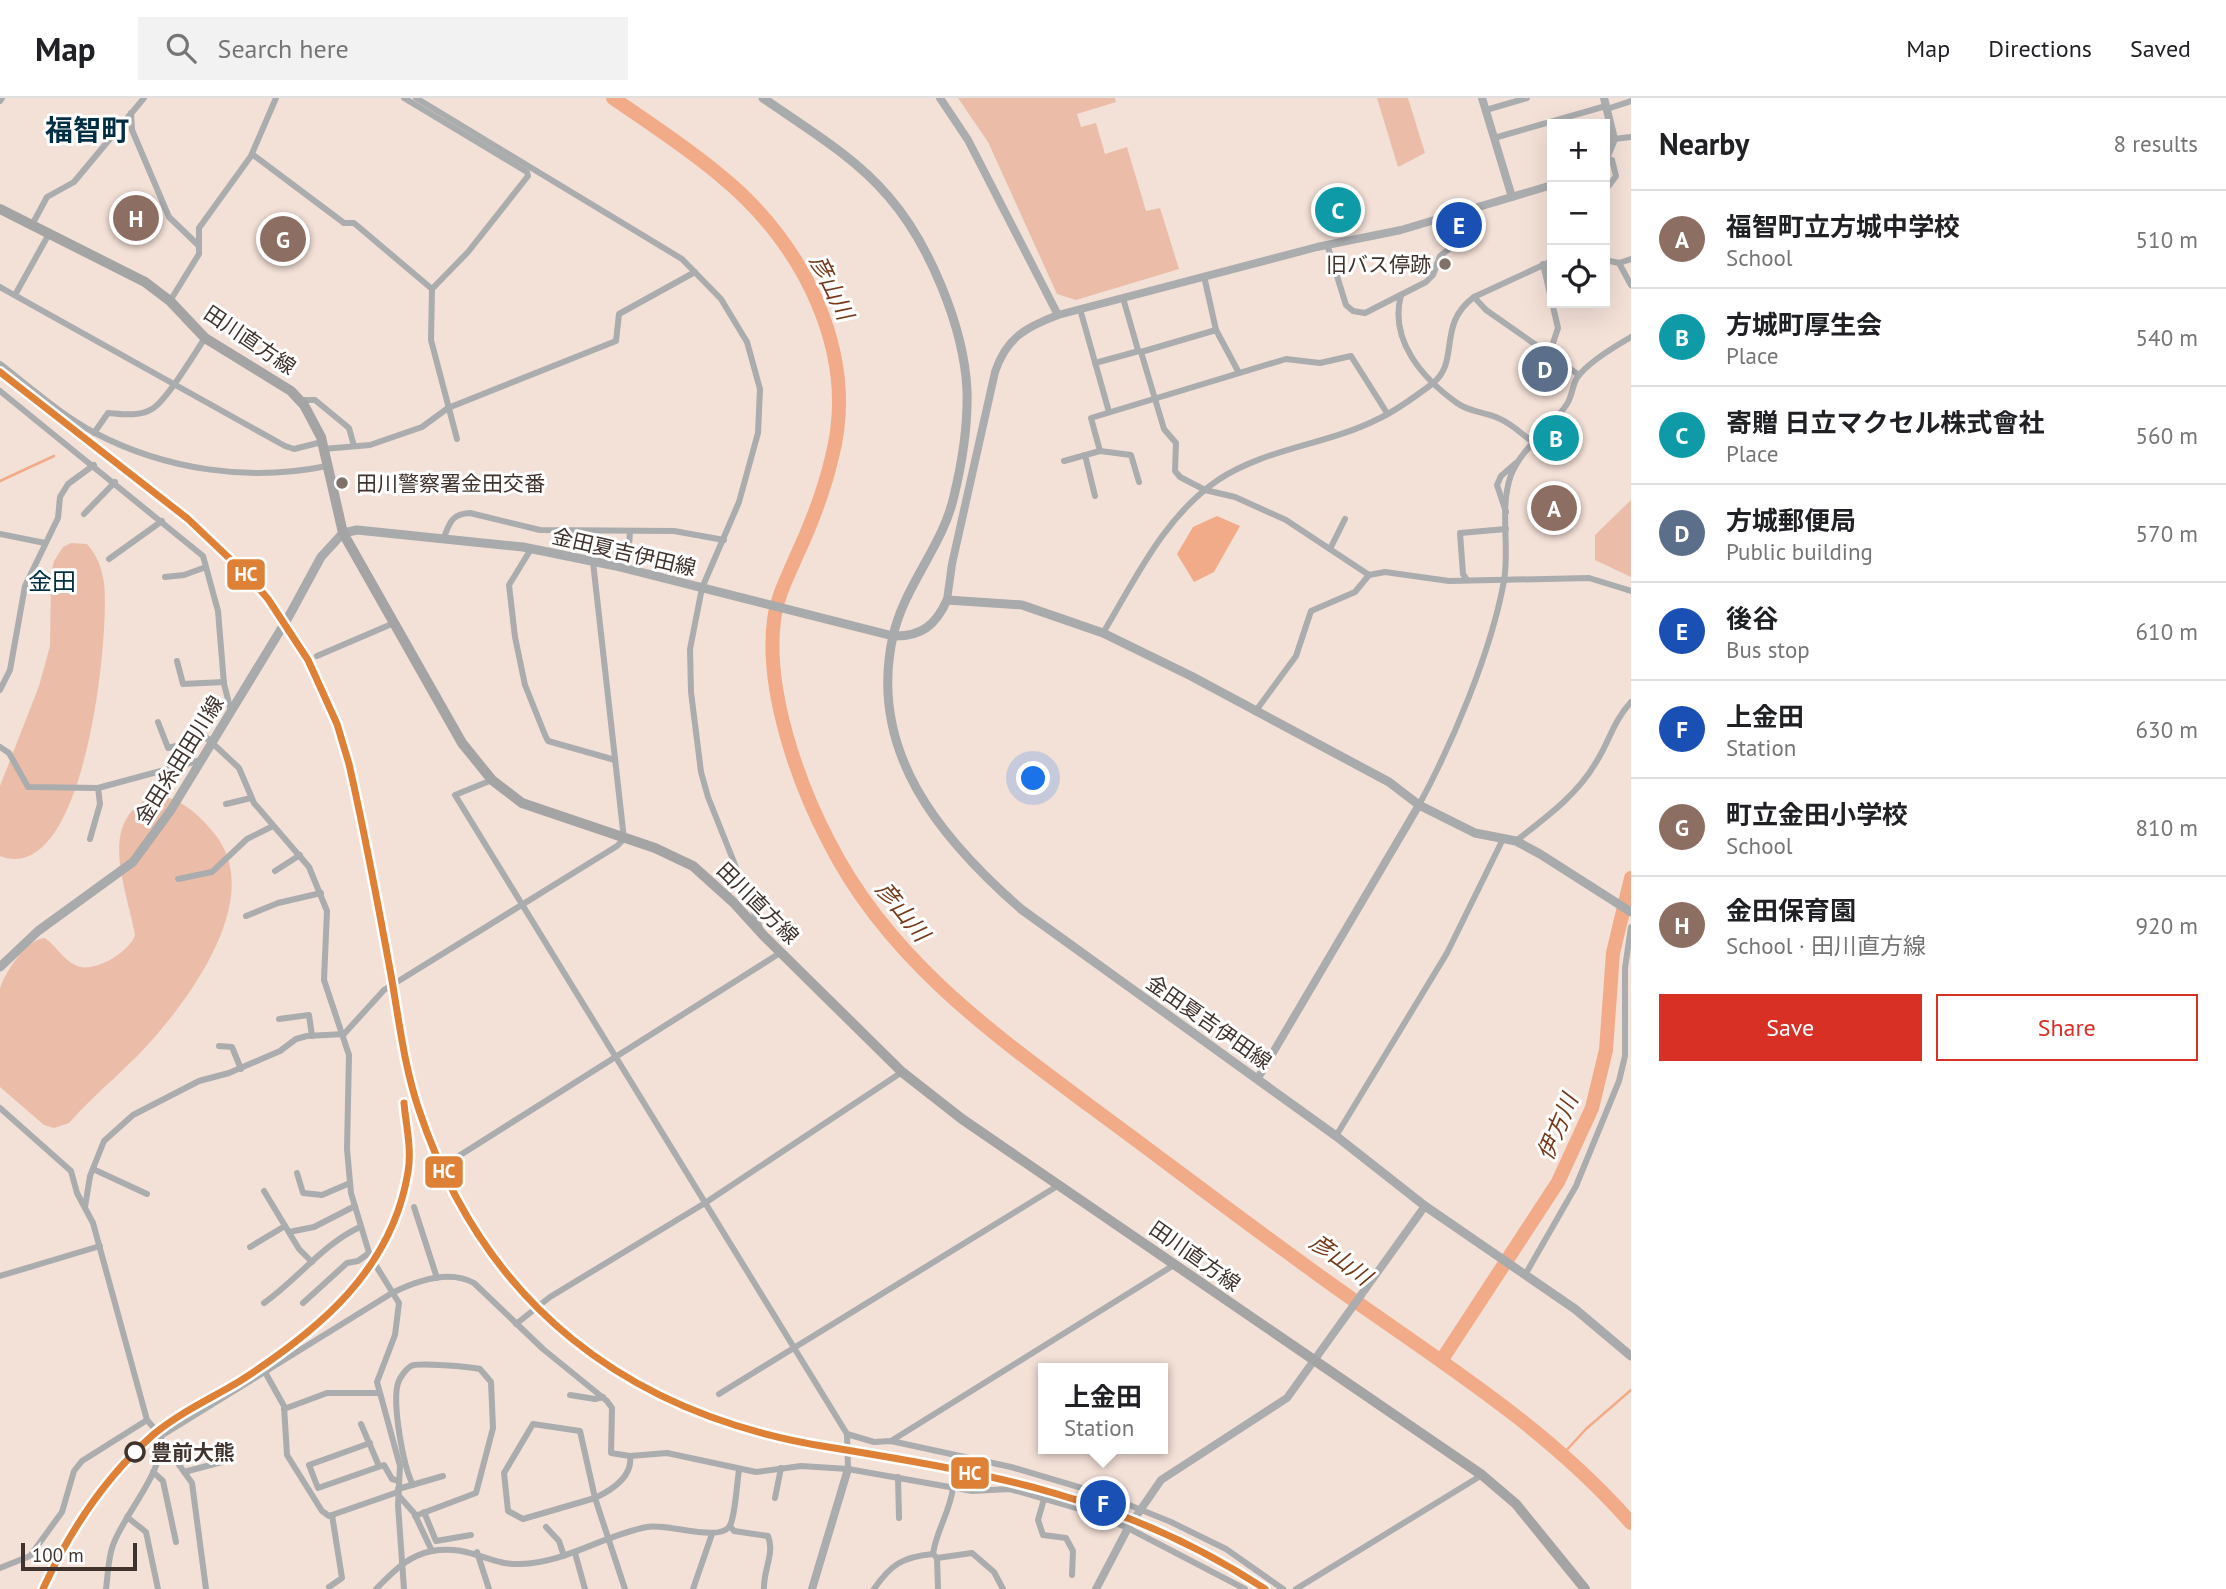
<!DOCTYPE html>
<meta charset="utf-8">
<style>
:root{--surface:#fff;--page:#f2f2f2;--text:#202124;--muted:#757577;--line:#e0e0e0;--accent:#d93025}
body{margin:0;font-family:"PT Sans","Noto Sans JP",sans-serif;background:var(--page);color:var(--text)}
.controls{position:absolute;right:21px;top:21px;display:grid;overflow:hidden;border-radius:0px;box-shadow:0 7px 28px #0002}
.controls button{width:63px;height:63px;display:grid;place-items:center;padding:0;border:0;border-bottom:2px solid var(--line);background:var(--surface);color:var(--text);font:35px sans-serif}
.scale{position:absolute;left:21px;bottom:18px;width:116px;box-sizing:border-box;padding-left:7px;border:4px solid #40332d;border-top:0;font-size:19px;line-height:24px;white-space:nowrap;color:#40332d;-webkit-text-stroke:5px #fff;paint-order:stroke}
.you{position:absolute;left:1034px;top:681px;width:24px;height:24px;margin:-18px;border:5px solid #fff;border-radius:50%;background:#1a73e8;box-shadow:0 0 0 10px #1a73e833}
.badge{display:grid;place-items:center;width:46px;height:46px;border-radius:50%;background:var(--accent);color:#fff;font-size:23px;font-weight:700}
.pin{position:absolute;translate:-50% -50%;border:4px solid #fff;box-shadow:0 2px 7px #0006}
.popup{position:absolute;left:1038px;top:1265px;width:130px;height:91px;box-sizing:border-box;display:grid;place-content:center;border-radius:0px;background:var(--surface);filter:drop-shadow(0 2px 5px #0005);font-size:23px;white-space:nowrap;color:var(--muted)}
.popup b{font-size:26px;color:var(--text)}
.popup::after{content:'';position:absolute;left:50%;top:100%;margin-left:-14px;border:14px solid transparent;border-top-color:var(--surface)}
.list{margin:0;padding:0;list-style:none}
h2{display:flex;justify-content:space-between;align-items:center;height:91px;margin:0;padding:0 28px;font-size:30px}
h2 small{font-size:23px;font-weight:400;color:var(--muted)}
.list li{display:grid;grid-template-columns:46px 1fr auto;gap:21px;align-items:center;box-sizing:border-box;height:98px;padding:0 28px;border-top:2px solid var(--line)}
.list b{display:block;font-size:26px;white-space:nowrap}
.list p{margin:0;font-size:23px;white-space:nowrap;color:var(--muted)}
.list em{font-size:23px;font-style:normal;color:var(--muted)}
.actions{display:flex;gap:14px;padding:21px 28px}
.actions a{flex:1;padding:16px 0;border:2px solid var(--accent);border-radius:0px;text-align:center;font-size:24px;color:var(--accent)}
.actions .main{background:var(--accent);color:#fff}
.icon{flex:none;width:38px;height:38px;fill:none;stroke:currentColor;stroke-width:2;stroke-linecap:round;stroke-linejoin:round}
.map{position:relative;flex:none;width:1631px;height:1491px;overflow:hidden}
header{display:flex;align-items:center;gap:42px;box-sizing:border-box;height:98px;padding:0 35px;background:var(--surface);border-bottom:2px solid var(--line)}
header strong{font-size:33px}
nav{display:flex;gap:38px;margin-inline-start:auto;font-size:24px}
.search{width:490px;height:63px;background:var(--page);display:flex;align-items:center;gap:18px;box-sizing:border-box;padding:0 24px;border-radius:0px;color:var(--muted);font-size:26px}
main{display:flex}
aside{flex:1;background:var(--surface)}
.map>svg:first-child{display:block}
.green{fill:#ebbda8}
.water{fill:#f2ab88}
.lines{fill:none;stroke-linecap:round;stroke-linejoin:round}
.stream{stroke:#f2ab88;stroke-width:2.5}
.river{stroke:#f2ab88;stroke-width:14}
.minor{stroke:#aaacad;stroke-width:6}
.tertiary{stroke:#aaacad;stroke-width:8}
.secondary{stroke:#a8aaab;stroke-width:9}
.primary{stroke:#a5a4a4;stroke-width:10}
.rail-1-casing{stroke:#fff;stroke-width:12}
.rail-1{stroke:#de8136;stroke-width:7}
.poi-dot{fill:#7f7068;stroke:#fff;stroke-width:2.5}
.stop-dot{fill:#fff;stroke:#40332d;stroke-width:3.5}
.labels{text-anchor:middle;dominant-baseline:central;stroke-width:6;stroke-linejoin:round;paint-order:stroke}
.poi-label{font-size:21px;fill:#40332d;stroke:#fff;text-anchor:end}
.street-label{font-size:21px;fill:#40332d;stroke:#fff}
.stop-label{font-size:21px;font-weight:bold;fill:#40332d;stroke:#fff;text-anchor:start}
.water-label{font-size:23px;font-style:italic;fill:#753919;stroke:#fff}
.quarter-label{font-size:24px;fill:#002e42;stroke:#fff}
.district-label{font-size:28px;font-weight:bold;fill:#002e42;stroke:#fff}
.line-badge{stroke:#fff;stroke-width:2.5}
.badge-label{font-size:19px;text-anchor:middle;font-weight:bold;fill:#fff}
</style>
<header>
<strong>Map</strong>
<div class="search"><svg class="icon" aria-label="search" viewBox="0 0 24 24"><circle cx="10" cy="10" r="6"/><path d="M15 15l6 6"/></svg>Search here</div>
<nav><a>Map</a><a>Directions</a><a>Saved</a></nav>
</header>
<main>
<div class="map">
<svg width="1631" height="1491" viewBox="0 0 1631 1491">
<rect width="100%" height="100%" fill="#f3e0d7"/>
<g class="green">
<path d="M958,0H1115L1116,4L1077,16L1081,29L1096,25L1105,56L1127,49L1146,113L1160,110L1179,171L1076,202L1057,196L988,44Z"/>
<path d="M1377,0H1408L1425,55L1398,69Z"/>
<path d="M1332,101L1333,105L1337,104L1346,133L1332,136L1325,129L1320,130L1313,109Z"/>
<path d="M1631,402V479L1595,462V437Z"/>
<path d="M71,445L87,446C97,457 102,470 104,485C110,534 86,791 0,758V688L39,588L50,548L51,475L54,463L63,449Z"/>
<path d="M154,698C180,698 198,716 214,735C263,794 199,887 159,934C132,967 97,993 69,1025L54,1030L44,1027L0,989C0,967 0,909 0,891C4,875 28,840 45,840C56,848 63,861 75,867C92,877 130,854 135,837C127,790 95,722 154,698Z"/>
</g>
<path class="water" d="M1217,418L1240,428L1214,474L1194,484L1177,456L1193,429Z"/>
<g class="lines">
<g class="stream">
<path d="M0,383L54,358"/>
<path d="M1563,1356L1586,1331L1631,1292"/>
</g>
<g class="river">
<path d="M613,0C649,25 688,50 722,79C803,145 859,255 832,359C824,393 811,427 796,459C787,480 777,499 774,522C765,591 797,683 829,744C887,859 989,933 1090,1008C1173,1069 1255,1132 1338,1191C1441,1264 1548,1330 1631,1425"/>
<path d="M1441,1263L1558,1084L1592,1010L1606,952L1613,855L1631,780"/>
</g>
<g class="minor">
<path d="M404,0L527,74L528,78L468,154L432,191L431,242L457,341"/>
<path d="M416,0L682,161L721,201L747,244L760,291L758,335L739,404L702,490L690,551L691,594L701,674L708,699L761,832"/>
<path d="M0,3L2,0"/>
<path d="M1607,11L1631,3"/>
<path d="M1486,12L1527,0"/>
<path d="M131,15L132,32L169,119L198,147"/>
<path d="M1494,40L1606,8"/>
<path d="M1614,41L1631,39"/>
<path d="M252,56L344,125H354L432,191"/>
<path d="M1605,93L1616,78L1612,62L1608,61"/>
<path d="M33,125L47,99L74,84L144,0"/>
<path d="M1327,146L1346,207L1353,213L1365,215L1426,184L1433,177L1440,158L1472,133L1470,112"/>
<path d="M1605,162L1619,165L1631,161"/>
<path d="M1619,165L1631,187"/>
<path d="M1543,166L1558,230L1549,257"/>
<path d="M1204,178L1216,232L1238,273"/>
<path d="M0,189L285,348L294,351L322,344"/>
<path d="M15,197L50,134"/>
<path d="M1401,197C1389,242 1422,280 1457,305C1469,314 1485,314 1498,320C1511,325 1523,337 1534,345"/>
<path d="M1474,199L1486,212L1579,277"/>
<path d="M1123,200L1138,252"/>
<path d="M170,203L199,156V130L251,58L276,0"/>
<path d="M1080,211L1109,314"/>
<path d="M1216,232L1141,254L1164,331L1176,345L1175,373L1180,379L1205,392L1235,399L1286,422L1369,477L1385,474L1449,483L1589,480L1631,493"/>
<path d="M1095,265L1139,253"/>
<path d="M0,266C30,289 61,317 95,335C166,372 249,384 327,368"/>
<path d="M0,293L203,458L218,513L224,586L231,613"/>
<path d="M300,302H315L349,330L354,348"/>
<path d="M94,335L108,315C122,316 139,319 152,311C167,302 194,256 205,240"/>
<path d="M323,351L370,347L422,329L448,310L616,243L619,216L695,174"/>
<path d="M1100,353L1091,320L1286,261L1320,265L1351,258L1387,315"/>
<path d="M1085,357L1095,398"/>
<path d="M1064,363L1100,353L1131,357L1139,384"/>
<path d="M1506,414L1497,387L1501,378L1516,365"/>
<path d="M84,416L115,384"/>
<path d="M0,436L45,445"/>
<path d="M444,439C450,424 452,416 470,415L540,432L674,433L724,442"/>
<path d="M531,451L509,487L515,539L525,587L545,637L548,643L615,662"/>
<path d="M1330,451L1345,421"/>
<path d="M109,461L162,423"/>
<path d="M618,469L629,448L630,433"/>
<path d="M165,479L184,477L206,469"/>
<path d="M1467,482L1463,476L1460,435L1506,431"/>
<path d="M1103,535C1136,480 1164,419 1218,382C1266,350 1327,347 1378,321C1396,313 1416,298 1432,286C1461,264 1436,227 1474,199L1552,163"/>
<path d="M317,558L394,525"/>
<path d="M177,563L183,586L224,584"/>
<path d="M0,592L10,572L25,488L58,420L60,399L68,386L94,367"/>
<path d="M1255,614L1296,558L1311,513L1355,494L1369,477"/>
<path d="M158,624L168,650L207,640L239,670L254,705L309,769L327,813L324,882L349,957L347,1051L351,1095L370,1158L399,1205L395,1237L377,1284L400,1368L398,1407L404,1491"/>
<path d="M0,649L9,655L28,689L98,690L201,662"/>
<path d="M492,682L455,697L847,1336L848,1371"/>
<path d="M226,706L251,700"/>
<path d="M1419,707C1453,644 1491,554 1504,483C1510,449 1499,410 1511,377C1522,349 1551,331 1567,306C1573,297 1572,285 1579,277C1592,262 1614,249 1631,239"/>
<path d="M90,741L100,706L98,690"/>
<path d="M1516,743C1545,720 1576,698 1595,666C1609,645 1613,623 1631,604"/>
<path d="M275,773L300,757"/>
<path d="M178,781L212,774L247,741L273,728"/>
<path d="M246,818L278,805L321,795"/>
<path d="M279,921L309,917L312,938"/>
<path d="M219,948L232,949L241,971"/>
<path d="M0,1010L71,1073L77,1095L93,1125L147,1322L161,1338C165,1374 125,1414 113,1447C108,1460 108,1477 106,1491"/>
<path d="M1336,1038L1447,855L1503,741"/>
<path d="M454,1061L780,855"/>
<path d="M93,1071L147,1096"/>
<path d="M297,1075L303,1095L322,1097L350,1085"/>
<path d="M264,1093L299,1151L312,1164"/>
<path d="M85,1109L90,1078L104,1043L133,1017L199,983L229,975L280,953L296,941L307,938L344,936L384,892L617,748L624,741L593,464"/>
<path d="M414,1109L437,1180"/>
<path d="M289,1134L314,1129L355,1108"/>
<path d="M250,1149L285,1128"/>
<path d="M1525,1177L1576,1088L1619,983L1625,958V870L1631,829"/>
<path d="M0,1178L100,1148"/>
<path d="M264,1205C298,1181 323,1146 360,1129"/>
<path d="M303,1205L347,1165L358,1163L369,1155"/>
<path d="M516,1226L550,1199L705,1105L902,974"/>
<path d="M265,1274L284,1308L287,1357L322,1413L329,1418L398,1394"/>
<path d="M719,1296L1059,1087"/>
<path d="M570,1297L595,1301L603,1299"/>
<path d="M284,1311L327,1295H379"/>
<path d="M361,1326L379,1368"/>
<path d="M533,1326L580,1333L595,1400L523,1421L508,1413L504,1375Z"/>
<path d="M847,1336L874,1344L891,1343L1011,1369L1102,1396L1171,1424L1226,1451L1283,1491"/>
<path d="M161,1338L392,1195C416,1183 449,1171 474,1185L543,1251L607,1303L612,1310L611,1355L630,1358L667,1355L756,1374L801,1368L848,1371L972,1393L1010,1391L1087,1413L1128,1430L1245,1491"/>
<path d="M162,1343L192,1385L206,1491"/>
<path d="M891,1343L1174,1167"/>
<path d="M370,1345L309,1367L318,1390L384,1367L392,1381L399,1383"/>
<path d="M153,1374L163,1383L176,1444"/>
<path d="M184,1374L222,1364"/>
<path d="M898,1379L899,1420"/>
<path d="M413,1387C403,1368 392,1305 398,1285C400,1279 406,1271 411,1268C417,1264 470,1269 480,1271L491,1284L493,1330L476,1395L415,1418"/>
<path d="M398,1391L443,1378"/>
<path d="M399,1398L414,1415L432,1453"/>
<path d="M775,1400L781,1370"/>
<path d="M1044,1401L1038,1422L1043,1437L1066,1440L1073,1453L1072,1477"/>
<path d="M424,1414L436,1443L471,1437"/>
<path d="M127,1419L146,1434L158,1491"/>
<path d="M730,1428L734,1433L768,1438C775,1455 763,1473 764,1491"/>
<path d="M546,1429L559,1443L564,1458"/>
<path d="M477,1454L489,1491"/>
<path d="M575,1455L585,1491"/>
<path d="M933,1456C936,1433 950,1414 953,1390"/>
<path d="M937,1460L972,1455L994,1474L1003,1491"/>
<path d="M0,1470L30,1458L62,1414L74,1373L82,1363L147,1322"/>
<path d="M329,1489L342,1480L332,1417"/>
<path d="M376,1491C393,1474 407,1458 432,1453C468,1446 492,1468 520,1466C565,1465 604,1437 647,1429C668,1425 717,1444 729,1429C735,1422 737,1383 739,1372"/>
<path d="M625,1491L595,1400C612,1392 633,1379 630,1358"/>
<path d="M693,1491L712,1436"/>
<path d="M874,1491C891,1466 903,1459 933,1456L937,1460L938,1491"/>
<path d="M1296,1491L1482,1377"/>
</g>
<g class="tertiary">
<path d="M940,0L968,42L1058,217"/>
<path d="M1482,0L1512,99"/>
<path d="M1604,0L1614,41L1605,63"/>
<path d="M947,502L952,466L995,274C1006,240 1026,229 1058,217L1317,149L1401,132L1552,87"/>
<path d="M1258,980L1419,707"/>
<path d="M812,1491L848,1371"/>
<path d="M1096,1491L1128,1430L1161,1382L1287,1300L1425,1108"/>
</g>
<g class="secondary">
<path d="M763,0C806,30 854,58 888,98C929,145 964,229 967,292C968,326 962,365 954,398C943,448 904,488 893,538C867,654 941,741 1021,811L1336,1038L1425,1108L1575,1211L1631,1258"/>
<path d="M0,869L38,833L133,764L171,712L289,518L321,459L343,435L357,432L523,449L616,468L893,538C921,539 936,527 947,502L1022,507L1103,535L1191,578L1389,684L1419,707L1475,735L1516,743L1540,756L1631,814"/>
</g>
<path class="primary" d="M0,111L145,184L170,203L205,240L291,293L304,307L321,339L343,435L462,645L492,682L522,705L655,750L693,768L733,804L763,837L902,974L962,1021L1482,1377L1516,1406L1585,1491"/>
<defs>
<g id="rail-1">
<path d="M0,274L188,421L250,480L268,501L308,562L337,626L349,666C365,736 378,806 391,877C399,922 404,968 419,1012C484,1207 628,1317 828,1349C991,1376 1124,1398 1265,1491"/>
<path d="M43,1491C70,1432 105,1379 154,1336C179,1315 212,1300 240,1283C319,1232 392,1172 408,1074C412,1052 406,1027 404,1005"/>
</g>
</defs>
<use href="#rail-1" class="rail-1-casing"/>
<use href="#rail-1" class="rail-1"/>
</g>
<g class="poi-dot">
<circle cx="1445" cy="166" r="7"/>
<circle cx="342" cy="385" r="7"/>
</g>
<circle class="stop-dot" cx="135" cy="1354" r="9"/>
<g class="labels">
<g class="poi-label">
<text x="1431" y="166">旧バス停跡</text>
<text x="356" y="385" text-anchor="start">田川警察署金田交番</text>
</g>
<g class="street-label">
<text transform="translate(250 242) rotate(34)">田川直方線</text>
<text transform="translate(624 454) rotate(13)">金田夏吉伊田線</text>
<text transform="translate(179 662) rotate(-58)">金田糸田田川線</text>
<text transform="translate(758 805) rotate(45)">田川直方線</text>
<text transform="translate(1209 924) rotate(35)">金田夏吉伊田線</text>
<text transform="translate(1195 1158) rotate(35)">田川直方線</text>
</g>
<g class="stop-label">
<text x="151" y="1354">豊前大熊</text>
</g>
<g class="water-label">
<text transform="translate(832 189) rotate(64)">彦山川</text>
<text transform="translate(903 813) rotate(51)">彦山川</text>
<text transform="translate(1557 1029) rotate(-67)">伊方川</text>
<text transform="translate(1341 1161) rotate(36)">彦山川</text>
</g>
<g class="quarter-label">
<text x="52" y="483">金田</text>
</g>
<g class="district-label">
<text x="87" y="31">福智町</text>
</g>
</g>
<g class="line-badge">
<rect x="226" y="460" width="40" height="33" rx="7" fill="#de8136"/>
<rect x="424" y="1057" width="40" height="34" rx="7" fill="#de8136"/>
<rect x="950" y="1358" width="40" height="34" rx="7" fill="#de8136"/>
</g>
<g class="badge-label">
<text x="246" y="483">HC</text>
<text x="444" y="1080">HC</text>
<text x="970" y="1382">HC</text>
</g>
</svg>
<div class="controls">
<button>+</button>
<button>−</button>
<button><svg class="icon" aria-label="locate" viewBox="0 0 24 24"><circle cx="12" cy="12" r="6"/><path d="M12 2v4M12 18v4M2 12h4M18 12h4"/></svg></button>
</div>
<div class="scale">100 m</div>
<div class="you"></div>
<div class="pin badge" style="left:1554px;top:410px;background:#8d6e63">A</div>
<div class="pin badge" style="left:1556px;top:340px;background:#0f9aa8">B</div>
<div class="pin badge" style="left:1338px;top:112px;background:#0f9aa8">C</div>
<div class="pin badge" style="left:1545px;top:271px;background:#5c6f8a">D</div>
<div class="pin badge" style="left:1459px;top:127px;background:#1a4fb4">E</div>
<div class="pin badge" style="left:1103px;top:1405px;background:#1a4fb4">F</div>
<div class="popup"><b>上金田</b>Station</div>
<div class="pin badge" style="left:283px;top:141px;background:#8d6e63">G</div>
<div class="pin badge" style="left:136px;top:120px;background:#8d6e63">H</div>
</div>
<aside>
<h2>Nearby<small>8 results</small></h2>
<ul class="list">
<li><span class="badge" style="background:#8d6e63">A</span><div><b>福智町立方城中学校</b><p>School</p></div><em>510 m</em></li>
<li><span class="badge" style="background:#0f9aa8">B</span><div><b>方城町厚生会</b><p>Place</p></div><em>540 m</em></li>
<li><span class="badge" style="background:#0f9aa8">C</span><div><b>寄贈 日立マクセル株式會社</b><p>Place</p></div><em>560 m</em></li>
<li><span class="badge" style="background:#5c6f8a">D</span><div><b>方城郵便局</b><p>Public building</p></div><em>570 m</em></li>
<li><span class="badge" style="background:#1a4fb4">E</span><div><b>後谷</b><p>Bus stop</p></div><em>610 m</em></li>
<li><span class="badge" style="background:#1a4fb4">F</span><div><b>上金田</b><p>Station</p></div><em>630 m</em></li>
<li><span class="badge" style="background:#8d6e63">G</span><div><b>町立金田小学校</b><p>School</p></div><em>810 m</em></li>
<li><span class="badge" style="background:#8d6e63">H</span><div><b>金田保育園</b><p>School · 田川直方線</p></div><em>920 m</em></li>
</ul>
<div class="actions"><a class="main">Save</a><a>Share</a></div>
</aside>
</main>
